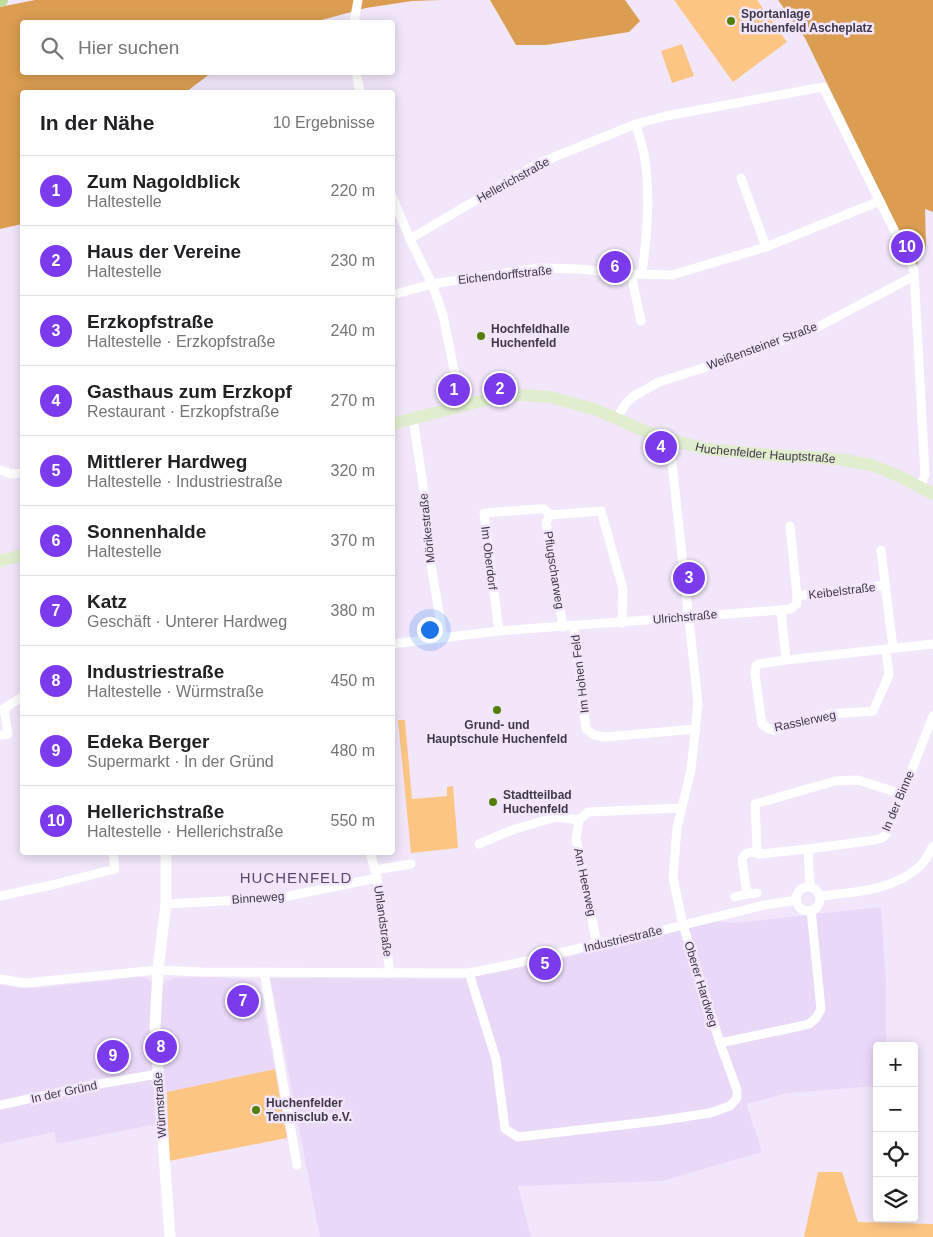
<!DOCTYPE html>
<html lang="de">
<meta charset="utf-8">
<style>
:root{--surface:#fff;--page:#f6f6f6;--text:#202124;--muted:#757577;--line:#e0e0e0;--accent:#7c3aed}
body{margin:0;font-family:Helvetica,sans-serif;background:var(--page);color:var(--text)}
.controls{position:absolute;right:15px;bottom:15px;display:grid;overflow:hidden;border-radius:5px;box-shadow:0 2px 12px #0003}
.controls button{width:45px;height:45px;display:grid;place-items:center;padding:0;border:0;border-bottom:1px solid var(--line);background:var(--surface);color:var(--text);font:25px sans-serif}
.you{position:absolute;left:429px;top:629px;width:18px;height:18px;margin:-12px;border:4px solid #fff;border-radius:50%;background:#1a73e8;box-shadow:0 0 0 8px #1a73e833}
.badge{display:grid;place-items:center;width:32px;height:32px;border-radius:50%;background:var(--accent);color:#fff;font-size:16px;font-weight:700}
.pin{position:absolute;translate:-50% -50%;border:2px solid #fff;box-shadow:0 1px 5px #0006}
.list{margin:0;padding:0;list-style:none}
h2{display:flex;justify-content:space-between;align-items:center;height:65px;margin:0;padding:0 20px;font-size:21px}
h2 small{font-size:16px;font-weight:400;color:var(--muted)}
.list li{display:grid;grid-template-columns:32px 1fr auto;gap:15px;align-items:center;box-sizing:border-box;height:70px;padding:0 20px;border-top:1px solid var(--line)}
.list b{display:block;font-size:19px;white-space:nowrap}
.list p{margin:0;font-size:16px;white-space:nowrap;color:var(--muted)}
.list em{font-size:16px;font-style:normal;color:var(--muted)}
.icon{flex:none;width:28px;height:28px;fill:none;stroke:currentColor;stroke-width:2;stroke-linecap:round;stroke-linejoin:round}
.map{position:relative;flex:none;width:933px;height:1237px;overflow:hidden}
.search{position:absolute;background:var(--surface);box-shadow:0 2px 12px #0003;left:20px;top:20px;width:375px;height:55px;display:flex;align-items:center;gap:12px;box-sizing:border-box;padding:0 18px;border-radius:5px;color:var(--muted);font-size:19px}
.panel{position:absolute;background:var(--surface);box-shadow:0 2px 12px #0003;left:20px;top:90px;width:375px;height:765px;border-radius:5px}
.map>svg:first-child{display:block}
.built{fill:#ead8f9}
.green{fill:#fdc584}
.forest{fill:#da9d51}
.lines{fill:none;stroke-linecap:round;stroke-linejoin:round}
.minor{stroke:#fff;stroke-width:9}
.tertiary{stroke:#fff;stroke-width:11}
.secondary{stroke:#e0eece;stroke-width:12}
.primary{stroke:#c0dd9d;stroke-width:14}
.poi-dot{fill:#537f04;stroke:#f1e6fa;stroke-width:2}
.labels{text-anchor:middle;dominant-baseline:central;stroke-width:5;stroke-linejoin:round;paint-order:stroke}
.poi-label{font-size:12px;font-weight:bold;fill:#41374a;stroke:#f1e6fa;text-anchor:start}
.street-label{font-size:12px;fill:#41374a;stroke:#f1e6fa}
.quarter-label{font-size:15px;letter-spacing:1px;fill:#5d466e;stroke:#f1e6fa}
</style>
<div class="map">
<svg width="933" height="1237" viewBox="0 0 933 1237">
<rect width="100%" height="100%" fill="#f1e6fa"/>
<g class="built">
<path d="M881,907L886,984V1046H877V1086L787,1093L746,1104L762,1152L662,1181L518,1186L531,1237H320L270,978L461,979L555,960L708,921L734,923Z"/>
<path d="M137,977L147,978L152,983L163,985L167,980L176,978L214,977L253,980L259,985L275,1069L155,1095L156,1124L57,1144L54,1132L0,1144V985L22,988H37Z"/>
</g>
<g class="green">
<path d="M674,0H757L787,42L733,82Z"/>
<path d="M682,44L694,76L672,83L661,51Z"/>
<path d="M398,720H405L412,799L447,796V787L453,786L458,848L411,853Z"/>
<path d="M275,1069L287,1138L169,1161L167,1092Z"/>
<path d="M818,1172H842L858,1222L933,1224V1237H804Z"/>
</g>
<g class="forest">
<path d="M35,0H441L412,1L366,8L314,22H22V72L211,73L186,92H22V224L0,229V7Z"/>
<path d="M490,0H625L640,21L629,32L546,45H516Z"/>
<path d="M778,0H933V212L925,209L926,246L916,266L910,253L913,251L910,244L906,245L805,38Z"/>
</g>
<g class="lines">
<g class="minor">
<path d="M354,22L358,0"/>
<path d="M356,72L360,92"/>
<path d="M636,124C638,134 642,144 644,154C651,194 647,234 642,274"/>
<path d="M741,178L766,247"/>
<path d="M392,196L410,239L432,284L443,315L461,405"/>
<path d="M410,239L537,164L636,124L666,116L823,87L914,270L925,475L920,487"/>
<path d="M631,274L641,321"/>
<path d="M392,295L432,284L538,268L579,269L631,274L672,275L766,247L880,201"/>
<path d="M413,419L426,504L427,540L443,637"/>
<path d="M616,419L627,402L634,396L659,382L738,357L816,328L914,276"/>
<path d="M0,470L11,474L22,473"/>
<path d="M551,515L546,522L563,627"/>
<path d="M790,526L797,596L886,585"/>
<path d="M881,550L893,648"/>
<path d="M781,610L790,609L797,604V596"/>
<path d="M574,626L586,729L594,735L604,737L696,729"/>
<path d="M499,631L484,513L537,509H544L551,515L601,511L623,589L622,623"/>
<path d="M392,644L499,631L781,610L786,660L933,644"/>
<path d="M786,660L759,664L756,666L755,674L762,724L769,729L775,730L831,714L873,711L889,675L886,649"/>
<path d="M0,711L22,697"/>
<path d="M0,735L8,734L4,709"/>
<path d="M479,844L512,830L556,817L579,820"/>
<path d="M370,852L377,878L390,973"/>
<path d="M759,854L757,847L755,804L835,781L858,780L902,794"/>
<path d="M375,870L411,864"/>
<path d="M810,887L808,849L875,840L882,838L887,833L933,716"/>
<circle cx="808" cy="899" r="12"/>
<path d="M747,894L757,893"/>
<path d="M0,896L52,885L115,869L113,852"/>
<path d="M820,896C855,892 893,891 920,866C926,861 929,853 933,846"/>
<path d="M735,897L747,894L742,859L745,854L751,852L759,854L808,849"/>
<path d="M166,904L279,898L377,878"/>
<path d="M597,944L576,839L579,820L588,812L682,808"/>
<path d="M264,972L297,1165"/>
<path d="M469,973L496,1059L505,1129L518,1137L657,1121L710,1113L730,1106L737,1098V1090L720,1043L683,925L673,878L677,828L691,770L698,703L671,454V440"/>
<path d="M0,979L24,983L158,970L202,972L469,973L504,966L597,944L655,932L764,905L797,900"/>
<path d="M720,1043L801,1026L809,1024L816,1018L821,1009L811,910"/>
<path d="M0,1105L93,1085L158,1074"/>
</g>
<path class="tertiary" d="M166,852V904L158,970L155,1027L170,1237"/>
<g class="secondary">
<path id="s1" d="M392,424L497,397L520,395L550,397L597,410L642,430L671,440L706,449L783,456L813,457L844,460L871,465L899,476L933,494"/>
<path d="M0,561L22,555"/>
</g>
<path class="primary" d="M0,0H1"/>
</g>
<g class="poi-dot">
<circle cx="731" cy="21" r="5"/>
<circle cx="481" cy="336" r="5"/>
<circle cx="497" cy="710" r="5"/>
<circle cx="493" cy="802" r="5"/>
<circle cx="256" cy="1110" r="5"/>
</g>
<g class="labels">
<g class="poi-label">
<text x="741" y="14">Sportanlage<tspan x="741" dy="14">Huchenfeld Ascheplatz</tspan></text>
<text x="491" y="329">Hochfeldhalle<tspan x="491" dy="14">Huchenfeld</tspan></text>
<text x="497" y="725" text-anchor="middle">Grund- und<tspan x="497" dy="14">Hauptschule Huchenfeld</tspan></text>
<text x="503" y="795">Stadtteilbad<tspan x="503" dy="14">Huchenfeld</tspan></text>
<text x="266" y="1103">Huchenfelder<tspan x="266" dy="14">Tennisclub e.V.</tspan></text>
</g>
<g class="street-label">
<text transform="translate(513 180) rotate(-29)">Hellerichstraße</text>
<text transform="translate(505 275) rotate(-6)">Eichendorffstraße</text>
<text transform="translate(762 346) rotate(-20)">Weißensteiner Straße</text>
<text stroke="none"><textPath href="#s1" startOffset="386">Huchenfelder Hauptstraße</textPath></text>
<text transform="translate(427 528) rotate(-96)">Mörikestraße</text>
<text transform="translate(489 558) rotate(83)">Im Oberdorf</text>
<text transform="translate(554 570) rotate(81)">Pflugscharweg</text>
<text transform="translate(842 591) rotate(-7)">Keibelstraße</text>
<text transform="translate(685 617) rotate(-5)">Ulrichstraße</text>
<text transform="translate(580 674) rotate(-97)">Im Hohen Feld</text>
<text transform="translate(805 721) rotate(-12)">Rasslerweg</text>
<text transform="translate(898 801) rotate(-67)">In der Binne</text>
<text transform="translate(585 882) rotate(78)">Am Heerweg</text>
<text transform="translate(258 898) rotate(-4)">Binneweg</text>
<text transform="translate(383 921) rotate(82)">Uhlandstraße</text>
<text transform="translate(623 939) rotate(-13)">Industriestraße</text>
<text transform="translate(701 984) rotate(73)">Oberer Hardweg</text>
<text transform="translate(64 1092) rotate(-12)">In der Gründ</text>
<text transform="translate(160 1105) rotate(-94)">Würmstraße</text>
</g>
<g class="quarter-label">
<text x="296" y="877">HUCHENFELD</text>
</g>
</g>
</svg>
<div class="controls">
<button>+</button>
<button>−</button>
<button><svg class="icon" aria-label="locate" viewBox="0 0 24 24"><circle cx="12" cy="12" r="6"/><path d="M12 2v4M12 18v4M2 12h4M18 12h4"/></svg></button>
<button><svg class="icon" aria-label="layers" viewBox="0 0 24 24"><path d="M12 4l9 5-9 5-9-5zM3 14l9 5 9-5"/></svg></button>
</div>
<div class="you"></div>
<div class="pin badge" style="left:454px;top:390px">1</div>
<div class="pin badge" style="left:500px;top:389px">2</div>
<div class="pin badge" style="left:689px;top:578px">3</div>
<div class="pin badge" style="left:661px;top:447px">4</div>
<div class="pin badge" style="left:545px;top:964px">5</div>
<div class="pin badge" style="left:615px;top:267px">6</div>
<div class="pin badge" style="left:243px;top:1001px">7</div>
<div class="pin badge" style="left:161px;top:1047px">8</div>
<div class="pin badge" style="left:113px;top:1056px">9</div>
<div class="pin badge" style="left:907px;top:247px">10</div>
<div class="search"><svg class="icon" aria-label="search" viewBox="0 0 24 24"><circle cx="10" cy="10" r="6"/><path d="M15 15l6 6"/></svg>Hier suchen</div>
<section class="panel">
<h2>In der Nähe<small>10 Ergebnisse</small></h2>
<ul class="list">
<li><span class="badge">1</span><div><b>Zum Nagoldblick</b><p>Haltestelle</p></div><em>220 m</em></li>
<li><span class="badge">2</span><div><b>Haus der Vereine</b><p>Haltestelle</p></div><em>230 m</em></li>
<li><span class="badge">3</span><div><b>Erzkopfstraße</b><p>Haltestelle · Erzkopfstraße</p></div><em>240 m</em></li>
<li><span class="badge">4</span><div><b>Gasthaus zum Erzkopf</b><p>Restaurant · Erzkopfstraße</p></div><em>270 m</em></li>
<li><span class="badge">5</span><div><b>Mittlerer Hardweg</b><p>Haltestelle · Industriestraße</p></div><em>320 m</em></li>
<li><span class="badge">6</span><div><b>Sonnenhalde</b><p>Haltestelle</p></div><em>370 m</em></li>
<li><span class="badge">7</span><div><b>Katz</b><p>Geschäft · Unterer Hardweg</p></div><em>380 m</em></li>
<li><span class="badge">8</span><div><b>Industriestraße</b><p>Haltestelle · Würmstraße</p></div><em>450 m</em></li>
<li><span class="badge">9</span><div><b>Edeka Berger</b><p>Supermarkt · In der Gründ</p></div><em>480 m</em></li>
<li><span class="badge">10</span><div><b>Hellerichstraße</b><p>Haltestelle · Hellerichstraße</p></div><em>550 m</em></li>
</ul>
</section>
</div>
